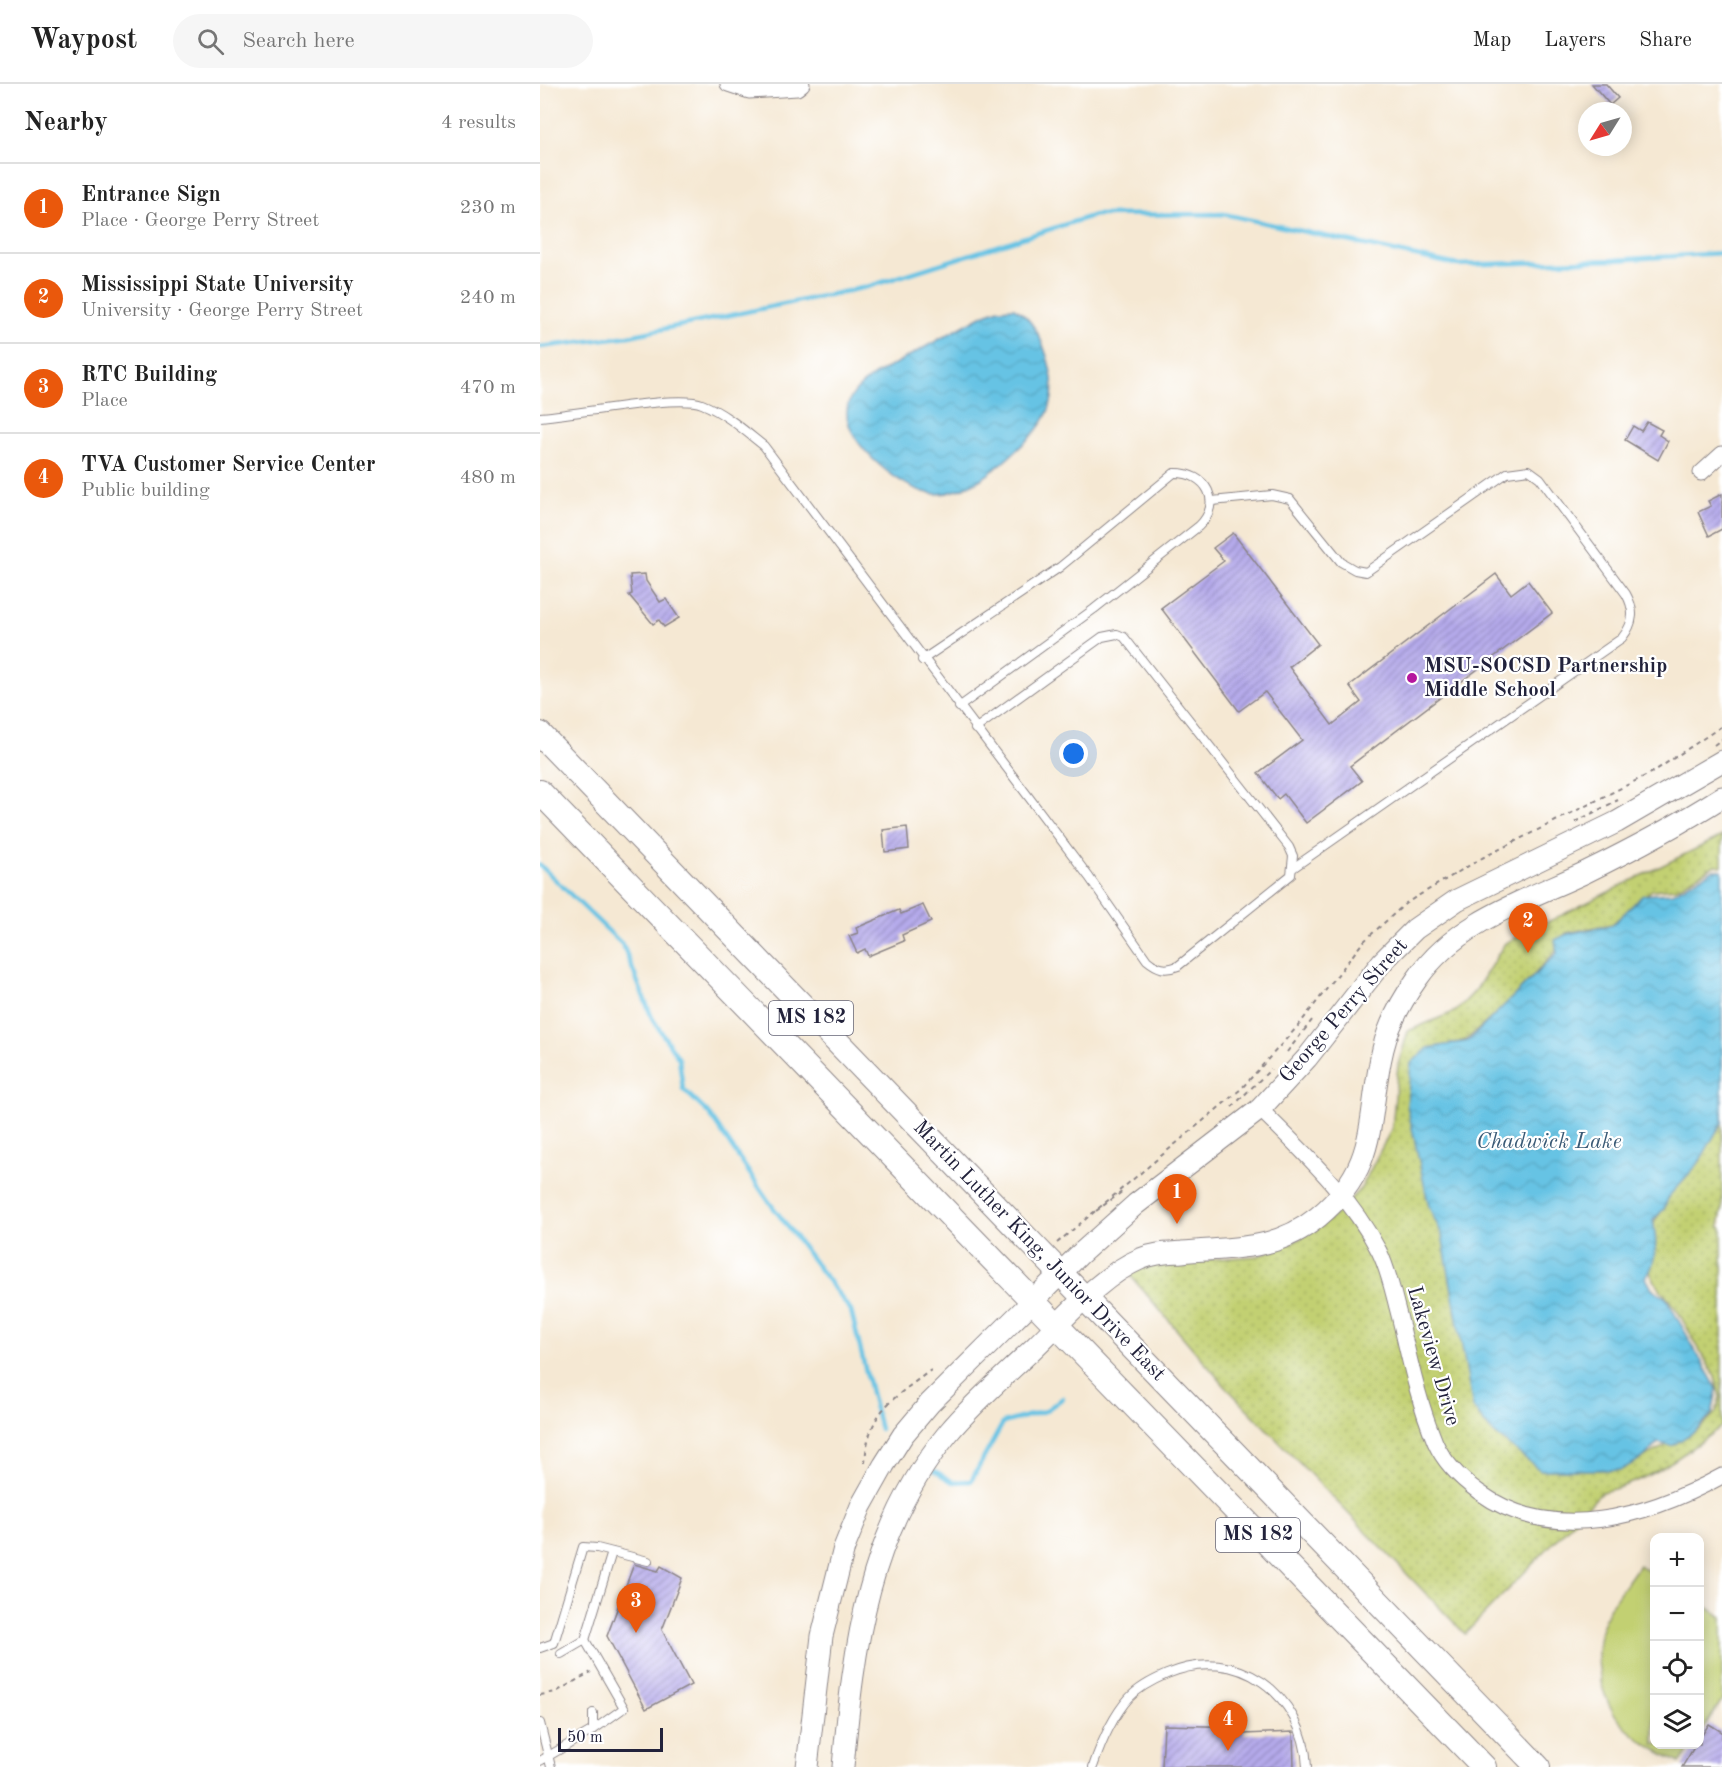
<!DOCTYPE html>
<meta charset="utf-8">
<style>
:root{--surface:#fff;--page:#f6f6f6;--text:#222;--muted:#767676;--line:#e0e0e0;--accent:#ea580c}
body{margin:0;font-family:"Old Standard TT",serif;background:var(--page);color:var(--text)}
.controls{position:absolute;right:18px;bottom:18px;display:grid;overflow:hidden;border-radius:12px;box-shadow:0 3px 15px #0003}
.controls button{width:54px;height:54px;display:grid;place-items:center;padding:0;border:0;border-bottom:2px solid var(--line);background:var(--surface);color:var(--text);font:30px sans-serif}
.compass{position:absolute;left:1038px;top:18px;width:54px;height:54px;border-radius:50%;background:var(--surface);box-shadow:0 3px 15px #0003;rotate:233deg}
.scale{position:absolute;left:18px;bottom:15px;width:105px;box-sizing:border-box;padding-left:6px;border:3px solid #22223b;border-top:0;font-size:16px;line-height:21px;white-space:nowrap;color:#22223b;-webkit-text-stroke:4px #fff;paint-order:stroke}
.you{position:absolute;left:534px;top:670px;width:21px;height:21px;margin:-15px;border:4px solid #fff;border-radius:50%;background:#1a73e8;box-shadow:0 0 0 9px #1a73e833}
.badge{display:grid;place-items:center;width:39px;height:39px;border-radius:50%;background:var(--accent);color:#fff;font-size:20px;font-weight:700}
.pin{position:absolute;translate:-50% -50px;filter:drop-shadow(0 2px 3px #0008)}
.pin::after{content:'';position:absolute;top:32px;width:21px;height:18px;background:inherit;clip-path:polygon(0 0,100% 0,50% 100%)}
.list{margin:0;padding:0;list-style:none}
h2{display:flex;justify-content:space-between;align-items:center;height:78px;margin:0;padding:0 24px;font-size:26px}
h2 small{font-size:20px;font-weight:400;color:var(--muted)}
.list li{display:grid;grid-template-columns:39px 1fr auto;gap:18px;align-items:center;box-sizing:border-box;height:90px;padding:0 24px;border-top:2px solid var(--line)}
.list b{display:block;font-size:22px;white-space:nowrap}
.list p{margin:0;font-size:20px;white-space:nowrap;color:var(--muted)}
.list em{font-size:20px;font-style:normal;color:var(--muted)}
.icon{flex:none;width:33px;height:33px;fill:none;stroke:currentColor;stroke-width:2;stroke-linecap:round;stroke-linejoin:round}
.map{position:relative;flex:none;width:1182px;height:1683px;overflow:hidden}
header{display:flex;align-items:center;gap:36px;box-sizing:border-box;height:84px;padding:0 30px;background:var(--surface);border-bottom:2px solid var(--line)}
header strong{font-size:28px}
nav{display:flex;gap:33px;margin-inline-start:auto;font-size:21px}
.search{width:420px;height:54px;background:var(--page);display:flex;align-items:center;gap:15px;box-sizing:border-box;padding:0 21px;border-radius:33px;color:var(--muted);font-size:22px}
main{display:flex}
aside{flex:1;background:var(--surface)}
.map>svg:first-child{display:block}
.grass{fill:url(#grass-dots);stroke:#727956;stroke-width:1.5}
.pitch{fill:#c2d072;stroke:#727956;stroke-width:1.5}
.water{fill:url(#water-waves);stroke:#447290;stroke-width:1.5}
.lines{fill:none;stroke-linecap:round;stroke-linejoin:round}
.stream{stroke:#66c3e4;stroke-width:4.5}
.building{fill:url(#building-hatch)}
.lane-casing{stroke:#8c8587;stroke-width:10}
.street-casing{stroke:#8c8587;stroke-width:17}
.secondary-casing{stroke:#8c8587;stroke-width:23}
.primary-casing{stroke:#8c8587;stroke-width:26}
.path{stroke:#8c8587;stroke-width:2;stroke-dasharray:4.5 4.5;stroke-linecap:butt}
.lane{stroke:#fff;stroke-width:8}
.street{stroke:#fff;stroke-width:15}
.secondary{stroke:#fff;stroke-width:21}
.primary{stroke:#fff;stroke-width:24}
.poi-dot{fill:#b5179e;stroke:#fff;stroke-width:2}
.labels{text-anchor:middle;dominant-baseline:central;stroke-width:4.5;stroke-linejoin:round;paint-order:stroke}
.shield{fill:#fff;stroke:#646476;stroke-width:1.5}
.shield-label{font-size:20px;font-weight:bold;fill:#22223b}
.poi-label{font-size:21px;font-weight:bold;fill:#22223b;stroke:#fff;text-anchor:start}
.street-label{font-size:21px;fill:#22223b;stroke:#fff}
.water-label{font-size:22px;font-style:italic;fill:#3a5a76;stroke:#fff}
</style>
<header>
<strong>Waypost</strong>
<div class="search"><svg class="icon" aria-label="search" viewBox="0 0 24 24"><circle cx="10" cy="10" r="6"/><path d="M15 15l6 6"/></svg>Search here</div>
<nav><a>Map</a><a>Layers</a><a>Share</a></nav>
</header>
<main>
<aside>
<h2>Nearby<small>4 results</small></h2>
<ul class="list">
<li><span class="badge">1</span><div><b>Entrance Sign</b><p>Place · George Perry Street</p></div><em>230 m</em></li>
<li><span class="badge">2</span><div><b>Mississippi State University</b><p>University · George Perry Street</p></div><em>240 m</em></li>
<li><span class="badge">3</span><div><b>RTC Building</b><p>Place</p></div><em>470 m</em></li>
<li><span class="badge">4</span><div><b>TVA Customer Service Center</b><p>Public building</p></div><em>480 m</em></li>
</ul>
</aside>
<div class="map">
<svg width="1182" height="1683" viewBox="0 0 1182 1683">
<defs>
<pattern id="grass-dots" width="8" height="8" patternUnits="userSpaceOnUse" patternTransform="scale(1.5)"><rect width="8" height="8" fill="#c2d072"/><path d="M2 2h.1M6 6h.1" fill="none" stroke="#a6b264" stroke-width="1.8" stroke-linecap="round"/></pattern>
<pattern id="water-waves" width="16" height="10" patternUnits="userSpaceOnUse" patternTransform="scale(1.5)"><rect width="16" height="10" fill="#66c3e4"/><path d="M0 5q4-4 8 0t8 0" fill="none" stroke="#58a7c4"/></pattern>
<pattern id="building-hatch" width="6" height="6" patternUnits="userSpaceOnUse" patternTransform="scale(1.5)"><rect width="6" height="6" fill="#b5aaeb"/><path d="M-1 1l2-2M0 6l6-6M5 7l2-2" fill="none" stroke="#938ac0"/></pattern>
</defs>
<rect width="100%" height="100%" fill="#fff"/>
<filter id="ink" filterUnits="userSpaceOnUse"><feTurbulence type="fractalNoise" baseFrequency=".0167" numOctaves="2"/><feDisplacementMap in="SourceGraphic" scale="12" xChannelSelector="R" yChannelSelector="G"/><feConvolveMatrix kernelMatrix="1 2 1 2 8 2 1 2 1" color-interpolation-filters="sRGB"/></filter>
<filter id="wash" filterUnits="userSpaceOnUse"><feTurbulence type="fractalNoise" baseFrequency=".008" numOctaves="4" result="noise"/><feDisplacementMap in="SourceGraphic" scale="24" xChannelSelector="R" yChannelSelector="G"/><feGaussianBlur stdDeviation="1.35" result="paint"/><feColorMatrix in="noise" values="0 0 0 0 0 0 0 0 0 0 0 0 0 0 0 0 0 1.4 0 .05"/><feComposite in="paint" operator="in"/></filter>
<g filter="url(#wash)">
<rect width="100%" height="100%" fill="#f5e8d3"/>
<path class="grass" d="M1182,752V782L1175,781L1137,804L1112,806L1072,840L1026,849L1014,869L967,920L926,956L909,961L1082,1384L1159,1345L1176,1328L1180,1313L1175,1293L1138,1228L1113,1196L1106,1176L1107,1155L1116,1135L1149,1078L1182,1030V1125L1179,1142L1182,1144V1342C1143,1370 1110,1398 1062,1408L925,1550L684,1301L589,1190L617,1179L718,1172L764,1153L792,1134L821,1104L852,1044L858,981L868,947L916,927L936,906L965,859Z"/>
<g class="pitch">
<path d="M1099,1481L1114,1491V1660L1153,1661L1140,1679C1121,1669 1102,1659 1086,1644C1057,1615 1050,1564 1068,1527C1076,1511 1089,1497 1099,1481Z"/>
<path d="M1160,1519L1182,1533V1616L1160,1650Z"/>
</g>
<g class="water">
<path d="M474,224C497,236 508,270 512,294C516,323 503,342 482,361C458,384 431,409 396,410C366,410 305,360 307,328C307,312 321,301 333,292L445,230L459,225Z"/>
<path d="M1173,786H1182V1038L1158,1080L1129,1112L1124,1125L1113,1136C1117,1157 1118,1175 1106,1194L1112,1205L1126,1214L1177,1305L1172,1330L1155,1347L1132,1362L1118,1359L1103,1374L1081,1386H1000L950,1346L933,1324L902,1151L889,1123L867,1021L871,979L888,964L928,957L1017,869L1015,856L1027,850L1072,841L1103,811L1133,809Z"/>
</g>
<g class="lines">
<g class="stream">
<path d="M0,263L89,252L327,203L555,131L684,130L917,181L1074,176L1182,169"/>
<path d="M0,781L83,861L112,934L139,975L143,1005L170,1031L227,1115L311,1227L340,1345"/>
<path d="M395,1387L413,1398L431,1397L463,1339L505,1327L523,1314"/>
</g>
</g>
<g id="blocks">
<g class="building">
<path d="M1052,0H1066L1078,14L1070,21Z"/>
<path d="M1107,338L1122,346L1119,351L1128,357L1118,376L1085,356L1093,342L1101,347Z"/>
<path d="M1182,410V445L1169,452L1158,428L1171,422L1168,417Z"/>
<path d="M693,449L778,560L749,583L792,641L821,618L809,602L956,490L971,510L988,497L1012,529L810,682L822,697L766,739L744,710L738,715L718,689L762,656L725,608L699,627L621,524L684,477L673,464Z"/>
<path d="M105,490L106,497L120,518L126,515L139,534L124,543L119,536L113,540L89,511L92,510L90,491Z"/>
<path d="M367,743L369,765L345,768L343,746Z"/>
<path d="M383,821L391,838L362,851L364,857L328,872L325,865L317,869L309,852L318,849L316,844L359,826L361,830Z"/>
<path d="M94,1480L118,1487L121,1482L142,1494L122,1546L151,1601L106,1625L67,1552Z"/>
<path d="M1169,1640L1182,1648V1683H1142L1156,1660H1160V1654Z"/>
<path d="M624,1641L704,1643V1650L753,1648L754,1683H622Z"/>
</g>
</g>
</g>
<g filter="url(#ink)">
<use href="#blocks" fill-opacity="0" stroke="#8c8587" stroke-width="1.5"/>
<g class="lines">
<defs>
<g id="lane">
<path d="M0,333C33,331 138,310 162,320C185,329 205,347 224,362L549,793L607,876C618,885 625,887 638,882L751,791L753,772L749,763L584,553L577,550L562,553L435,645"/>
<path d="M672,417L732,411L750,415L801,478L815,486L826,488L967,389L989,386L1000,394L1086,510C1095,526 1094,539 1082,554L753,784"/>
<path d="M382,576L520,483L634,389C667,388 683,419 659,442L554,525L419,623"/>
<path d="M45,1556L72,1468"/>
<path d="M0,1564L14,1559L43,1463L57,1464L108,1477"/>
<path d="M21,1570L45,1556L84,1624L53,1646"/>
<path d="M0,1639L11,1683"/>
<path d="M0,1677L53,1646V1629"/>
<path d="M553,1683C561,1659 572,1633 589,1614C599,1603 613,1596 627,1590C697,1560 764,1610 767,1683"/>
</g>
<g id="street">
<path d="M188,0L209,7L257,4L262,0"/>
<path d="M1161,389L1182,370"/>
<path d="M720,1025C764,1069 810,1111 839,1167C849,1187 853,1209 859,1231C869,1273 878,1317 895,1358C904,1379 921,1395 939,1408C1013,1462 1109,1432 1182,1392"/>
</g>
<g id="secondary">
<path d="M267,1683L282,1552L304,1464L321,1422L344,1381L363,1351L390,1319L538,1172L596,1120L720,1025L767,974L842,878L875,845L917,816L1077,738L1182,677"/>
<path d="M303,1683C314,1560 328,1446 409,1348C435,1317 467,1290 496,1262C525,1234 562,1191 600,1175C613,1169 627,1169 642,1168C692,1163 735,1168 778,1133C841,1081 826,1034 843,965C849,940 862,916 877,895C916,838 984,817 1044,789C1091,766 1138,741 1182,713"/>
</g>
<g id="primary">
<path d="M0,650C331,996 666,1338 998,1683"/>
<path d="M0,708L944,1683"/>
</g>
</defs>
<use href="#lane" class="lane-casing"/>
<use href="#street" class="street-casing"/>
<use href="#secondary" class="secondary-casing"/>
<use href="#primary" class="primary-casing"/>
<g class="path">
<path d="M1174,661L1182,655"/>
<path d="M1035,738L1078,716"/>
<path d="M747,968L773,935"/>
<path d="M692,1023L731,985"/>
<path d="M556,1127L583,1107"/>
<path d="M517,1159L701,1005L758,942L823,858L866,819L942,774L1113,688L1182,642"/>
<path d="M325,1379C328,1326 353,1315 391,1286"/>
<path d="M0,1611L16,1608L51,1588"/>
</g>
<use href="#lane" class="lane"/>
<use href="#street" class="street"/>
<use href="#secondary" class="secondary"/>
<use href="#primary" class="primary"/>
</g>
</g>
<circle class="poi-dot" cx="872" cy="594" r="6"/>
<g class="labels">
<g class="shield">
<rect x="229" y="917" width="84" height="34" rx="4.5"/>
<rect x="676" y="1434" width="84" height="34" rx="4.5"/>
</g>
<g class="shield-label">
<text x="271" y="934">MS 182</text>
<text x="718" y="1451">MS 182</text>
</g>
<g class="poi-label">
<text x="884" y="582">MSU-SOCSD Partnership<tspan x="884" dy="24">Middle School</tspan></text>
</g>
<g class="street-label">
<text transform="translate(804 927) rotate(-49)">George Perry Street</text>
<text transform="translate(499 1167) rotate(46)">Martin Luther King, Junior Drive East</text>
<text transform="translate(893 1272) rotate(74)">Lakeview Drive</text>
</g>
<g class="water-label">
<text x="1009" y="1058">Chadwick Lake</text>
</g>
</g>
</svg>
<div class="controls">
<button>+</button>
<button>−</button>
<button><svg class="icon" aria-label="locate" viewBox="0 0 24 24"><circle cx="12" cy="12" r="6"/><path d="M12 2v4M12 18v4M2 12h4M18 12h4"/></svg></button>
<button><svg class="icon" aria-label="layers" viewBox="0 0 24 24"><path d="M12 4l9 5-9 5-9-5zM3 14l9 5 9-5"/></svg></button>
</div>
<svg class="compass" viewBox="-18 -18 36 36"><path d="M0-13l5 13h-10z" fill="#e53935"/><path d="M0 13l5-13h-10z" fill="#767676"/></svg>
<div class="scale">50 m</div>
<div class="you"></div>
<div class="pin badge" style="left:637px;top:1140px">1</div>
<div class="pin badge" style="left:988px;top:869px">2</div>
<div class="pin badge" style="left:96px;top:1549px">3</div>
<div class="pin badge" style="left:688px;top:1667px">4</div>
</div>
</main>
